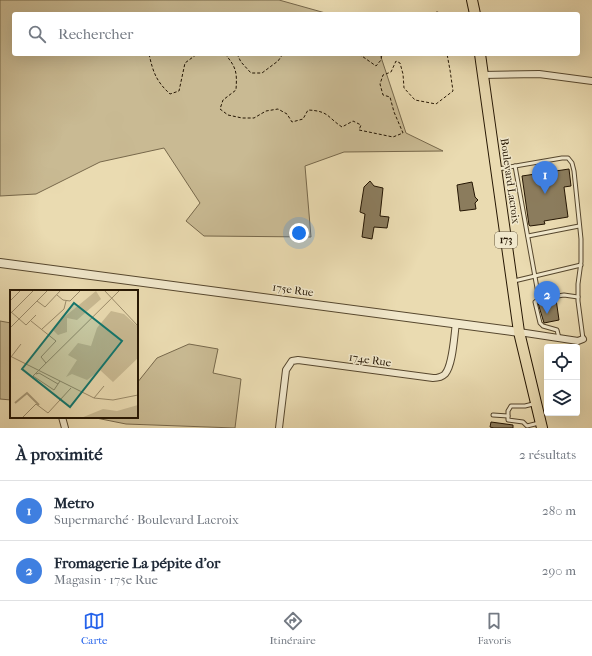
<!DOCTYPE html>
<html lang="fr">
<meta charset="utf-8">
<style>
:root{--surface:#fff;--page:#f6f6f7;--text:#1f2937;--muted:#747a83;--line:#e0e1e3;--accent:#2563eb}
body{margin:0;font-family:"IM FELL French Canon",serif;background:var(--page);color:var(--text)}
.controls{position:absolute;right:12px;bottom:12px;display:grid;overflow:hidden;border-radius:4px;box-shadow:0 4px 16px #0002}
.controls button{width:36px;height:36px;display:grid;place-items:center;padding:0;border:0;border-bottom:1px solid var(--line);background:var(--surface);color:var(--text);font:20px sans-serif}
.you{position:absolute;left:299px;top:233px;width:14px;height:14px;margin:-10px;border:3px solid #fff;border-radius:50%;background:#1a73e8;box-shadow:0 0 0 6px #1a73e833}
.badge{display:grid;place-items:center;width:26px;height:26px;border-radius:50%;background:var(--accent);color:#fff;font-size:13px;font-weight:700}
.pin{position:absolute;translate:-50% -33px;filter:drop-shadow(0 1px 2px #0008)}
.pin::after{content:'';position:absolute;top:21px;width:14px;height:12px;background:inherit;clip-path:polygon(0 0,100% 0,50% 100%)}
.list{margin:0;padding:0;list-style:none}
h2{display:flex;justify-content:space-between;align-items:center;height:52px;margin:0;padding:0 16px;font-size:17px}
h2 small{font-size:13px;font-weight:400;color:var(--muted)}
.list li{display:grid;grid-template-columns:26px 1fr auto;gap:12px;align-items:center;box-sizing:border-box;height:60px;padding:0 16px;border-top:1px solid var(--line)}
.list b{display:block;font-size:15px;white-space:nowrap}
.list p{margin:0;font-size:13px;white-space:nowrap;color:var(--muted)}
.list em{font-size:13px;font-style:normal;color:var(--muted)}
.icon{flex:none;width:22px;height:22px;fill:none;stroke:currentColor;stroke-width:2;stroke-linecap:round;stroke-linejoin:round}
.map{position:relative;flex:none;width:592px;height:428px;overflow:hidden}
.search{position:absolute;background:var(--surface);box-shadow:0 4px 16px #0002;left:12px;right:12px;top:12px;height:44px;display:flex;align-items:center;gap:10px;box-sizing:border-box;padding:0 14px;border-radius:4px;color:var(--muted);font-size:15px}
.sheet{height:172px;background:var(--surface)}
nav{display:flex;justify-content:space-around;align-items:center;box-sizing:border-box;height:56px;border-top:1px solid var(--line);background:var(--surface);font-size:11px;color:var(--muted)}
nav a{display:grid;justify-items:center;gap:2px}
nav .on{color:var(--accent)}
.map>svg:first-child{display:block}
.green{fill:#c9ba93;stroke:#77684b}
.building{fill:#8b7c5d;stroke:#251603}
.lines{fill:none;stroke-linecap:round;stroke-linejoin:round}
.service-casing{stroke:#56472e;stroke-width:5}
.minor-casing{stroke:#56472e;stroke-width:8}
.tertiary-casing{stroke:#56472e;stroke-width:10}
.primary-casing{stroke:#251603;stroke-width:12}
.path{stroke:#251603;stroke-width:1;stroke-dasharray:3 2;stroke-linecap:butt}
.service{stroke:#f1e8cc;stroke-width:3}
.minor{stroke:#f1e8cc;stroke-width:6}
.tertiary{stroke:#f1e8cc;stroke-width:8}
.primary{stroke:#eadbb1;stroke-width:10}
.labels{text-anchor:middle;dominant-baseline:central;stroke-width:3;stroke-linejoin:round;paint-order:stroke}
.shield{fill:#f1e8cc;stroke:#62553f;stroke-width:1}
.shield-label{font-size:10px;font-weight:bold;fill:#251603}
.street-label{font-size:11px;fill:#251603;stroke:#f1e8cc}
.inset-river{fill:none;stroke:#a79876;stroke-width:2}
.inset-road{fill:none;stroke:#9b8c6b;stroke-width:1}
.view{fill:#0f766e;fill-opacity:0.15;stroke:#0f766e;stroke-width:2}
.inset-edge{fill:none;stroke:#251603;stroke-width:2}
</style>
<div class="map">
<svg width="592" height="428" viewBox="0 0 592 428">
<rect width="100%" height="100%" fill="#eadbb1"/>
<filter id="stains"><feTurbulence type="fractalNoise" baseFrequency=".005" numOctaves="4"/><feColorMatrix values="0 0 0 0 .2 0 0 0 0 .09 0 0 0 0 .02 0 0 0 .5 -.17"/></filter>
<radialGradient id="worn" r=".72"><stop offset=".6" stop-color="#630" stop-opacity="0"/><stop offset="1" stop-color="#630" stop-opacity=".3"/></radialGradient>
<g class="green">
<path d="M0,0H279L329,14H14V54H380L406,133L443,151L344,152L305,166L311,237L204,236L186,221L200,203L164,148L100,162L36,194L0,196Z"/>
<path d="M0,321L11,323V400L0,399Z"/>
<path d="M189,344L218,349L213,373L241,379L235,428L126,424L91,417H137V383L157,358Z"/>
</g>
<g class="building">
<path d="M569,169L571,186L564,187L568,217L544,221L545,224L530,226L529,225L522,176Z"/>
<path d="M370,181L374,186L383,188L380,216L389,217L387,228L374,227L372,239L362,237L365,214L360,212L364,187Z"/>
<path d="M472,182L475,197L478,200L475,203L476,209L460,211L457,185Z"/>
<path d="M556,299L559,320L544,323L538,303Z"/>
<path d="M491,422L513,425V428H494L490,427Z"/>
</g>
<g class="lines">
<defs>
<g id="service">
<path d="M515,166L539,299L535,302L540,323L543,326L557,330L559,338"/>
<path d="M498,169L562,158H568L572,163L574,171L581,239V262L578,284V301L583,339"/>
<path d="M528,236L579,226"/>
<path d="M514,281L581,265"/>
<path d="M539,299L564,295L578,297"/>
<path d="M533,404L525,406H511L508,411V420L523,422L527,426L539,423"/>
<path d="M493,415L508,416"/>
</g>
<g id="minor">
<path d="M482,75L539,74L592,81"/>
<path d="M519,332L578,341L583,339"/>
<path d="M62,417L65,428"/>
<path d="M279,428L286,370L292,361L298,360L433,378C438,378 442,377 445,374C453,365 454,336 456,323"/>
</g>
<path id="tertiary" d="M0,263L519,332"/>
<g id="primary">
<path d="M472,0L475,14"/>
<path d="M480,54L519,332L542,428"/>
</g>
</defs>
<use href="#service" class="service-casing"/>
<use href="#minor" class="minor-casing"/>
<use href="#tertiary" class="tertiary-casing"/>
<use href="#primary" class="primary-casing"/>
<g class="path">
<path d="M431,14L437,12L444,14"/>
<path d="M149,54C153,72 156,81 170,94L179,91L185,63L197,54"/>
<path d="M225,54C237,68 237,73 236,90L223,100L220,109L228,115L242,118H254L266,111L278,109L287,114L292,122L303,119L308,110C329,111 327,117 342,127L353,121L361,125L359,130L393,137L403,133L394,112L390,97L383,95L380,84L383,75L391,72L396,61L400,63L403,74L404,88L415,100L436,104L453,91L450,70L447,54"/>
<path d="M237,54L241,62L251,73H262L278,61L283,54"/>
<path d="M359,54L376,66L381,60L382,54"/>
</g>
<use href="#service" class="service"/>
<use href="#minor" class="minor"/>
<use href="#tertiary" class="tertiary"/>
<use href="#primary" class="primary"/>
</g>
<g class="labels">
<rect class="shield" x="495" y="232" width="22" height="16" rx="3"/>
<g class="shield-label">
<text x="506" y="240">173</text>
</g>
<g class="street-label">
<text transform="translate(510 181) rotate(82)">Boulevard Lacroix</text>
<text transform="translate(293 290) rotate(8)">175e Rue</text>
<text transform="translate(370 360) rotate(8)">174e Rue</text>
</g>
</g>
<g transform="translate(10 290)">
<rect width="128" height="128" fill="#eadbb1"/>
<path d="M86,1L91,9L67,30L57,28V42L48,45L43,40L53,28ZM101,21L114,24L126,35L128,33V68L103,92L90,80L77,90L62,84L56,87L67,70L58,65L68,53L81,56L87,38ZM128,115V128H71L93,119L107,121Z" fill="#c9ba93"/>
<path class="inset-river" d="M5,113L17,103L29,115"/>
<path class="inset-road" d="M94,0L128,36M47,5L53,10L60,11L71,0M0,11L11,0M27,11L35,17L51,0M0,21L16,35L26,25M0,24L24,0M21,31L46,51L31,67L36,73M0,38L38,0M32,39L54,19L56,11M0,66L84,108L103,110L128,105M1,67L11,54M26,84L29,83L48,94M50,91L44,100L23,86L110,0M84,108L94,96M12,128L26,114L38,123L61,98"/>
<path class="view" d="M64,13L112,51L60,117L12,79Z"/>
<rect width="128" height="128" class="inset-edge"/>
</g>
<rect width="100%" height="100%" filter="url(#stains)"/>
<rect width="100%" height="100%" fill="url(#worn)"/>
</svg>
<div class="controls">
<button><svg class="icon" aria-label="locate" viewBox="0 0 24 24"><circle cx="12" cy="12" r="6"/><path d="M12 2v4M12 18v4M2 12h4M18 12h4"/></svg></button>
<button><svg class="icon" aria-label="layers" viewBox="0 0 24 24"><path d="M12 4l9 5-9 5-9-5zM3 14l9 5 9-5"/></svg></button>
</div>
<div class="you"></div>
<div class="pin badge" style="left:545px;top:194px;background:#3f7fe0">1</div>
<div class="pin badge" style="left:547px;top:314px;background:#3f7fe0">2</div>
<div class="search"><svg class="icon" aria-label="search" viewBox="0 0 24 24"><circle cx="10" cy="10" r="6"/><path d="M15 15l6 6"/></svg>Rechercher</div>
</div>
<section class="sheet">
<h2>À proximité<small>2 résultats</small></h2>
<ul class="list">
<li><span class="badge" style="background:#3f7fe0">1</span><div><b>Metro</b><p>Supermarché · Boulevard Lacroix</p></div><em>280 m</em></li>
<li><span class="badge" style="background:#3f7fe0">2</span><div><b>Fromagerie La pépite d'or</b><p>Magasin · 175e Rue</p></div><em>290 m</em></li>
</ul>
</section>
<nav>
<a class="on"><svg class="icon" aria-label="map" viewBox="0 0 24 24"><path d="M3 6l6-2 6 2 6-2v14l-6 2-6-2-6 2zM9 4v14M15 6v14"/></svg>Carte</a>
<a><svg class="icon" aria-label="directions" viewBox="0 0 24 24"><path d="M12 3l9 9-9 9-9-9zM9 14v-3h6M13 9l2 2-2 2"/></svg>Itinéraire</a>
<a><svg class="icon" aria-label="saved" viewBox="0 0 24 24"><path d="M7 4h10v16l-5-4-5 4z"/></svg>Favoris</a>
</nav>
